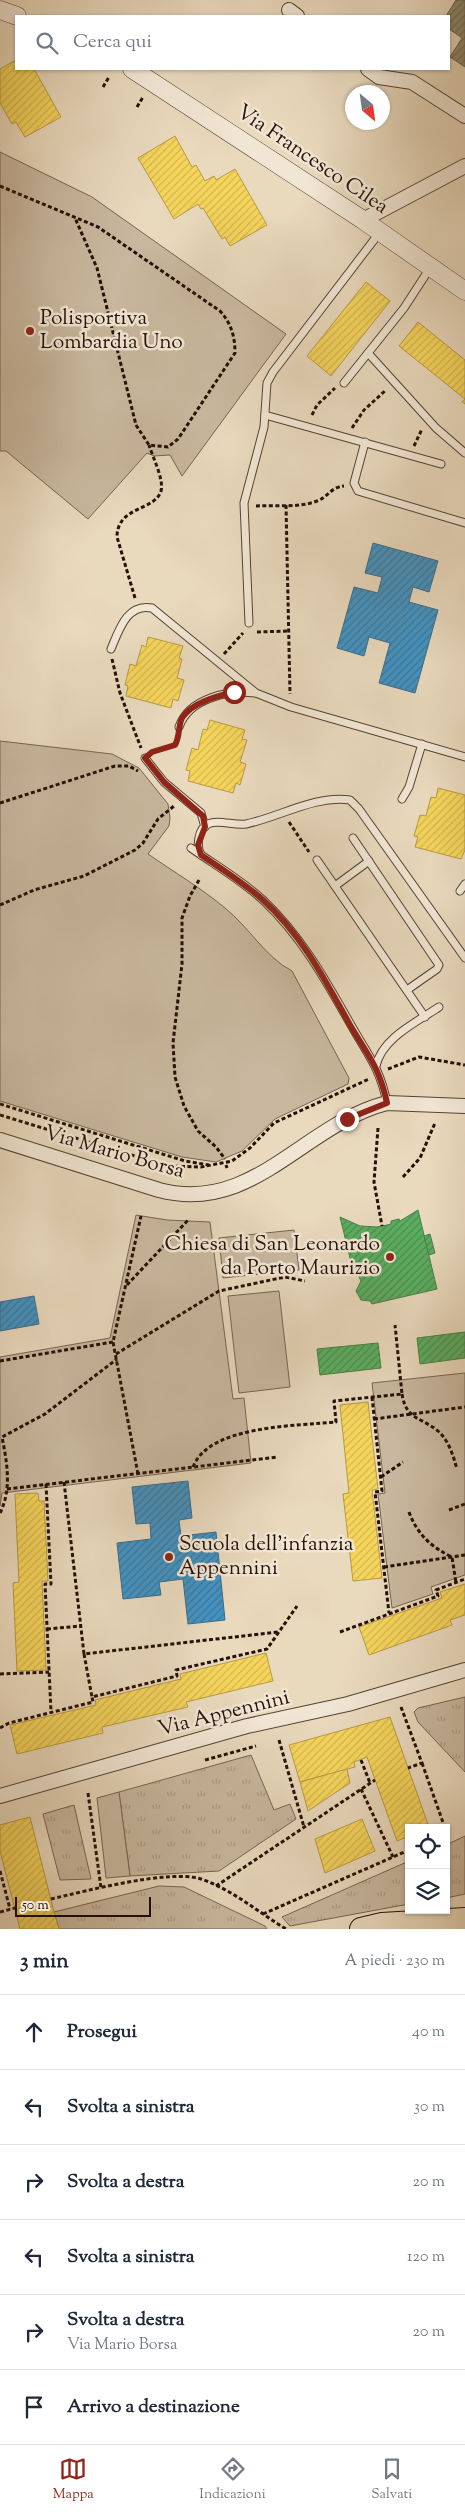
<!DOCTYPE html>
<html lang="it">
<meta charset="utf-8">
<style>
:root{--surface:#fff;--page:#f2f2f3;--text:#1f2937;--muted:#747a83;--line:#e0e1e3;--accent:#8f2418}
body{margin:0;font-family:"Sorts Mill Goudy",serif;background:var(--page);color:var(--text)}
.controls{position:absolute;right:15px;bottom:15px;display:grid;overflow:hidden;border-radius:0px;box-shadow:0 1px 4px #0004}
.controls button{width:45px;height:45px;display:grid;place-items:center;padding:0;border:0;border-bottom:1px solid var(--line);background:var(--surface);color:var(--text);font:25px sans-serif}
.compass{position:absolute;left:345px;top:85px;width:45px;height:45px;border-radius:50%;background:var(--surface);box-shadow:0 1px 4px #0004;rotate:151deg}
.scale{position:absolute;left:15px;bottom:12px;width:136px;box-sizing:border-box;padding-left:5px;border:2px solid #241006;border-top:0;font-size:14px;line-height:18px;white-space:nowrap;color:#241006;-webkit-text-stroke:4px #f1e6d4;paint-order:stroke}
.stop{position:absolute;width:15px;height:15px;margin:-11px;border:4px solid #8f2418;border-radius:50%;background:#fff}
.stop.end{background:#8f2418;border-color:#fff;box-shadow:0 1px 5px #0008}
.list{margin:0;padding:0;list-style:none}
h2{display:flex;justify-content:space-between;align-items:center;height:65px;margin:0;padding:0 20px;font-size:21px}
h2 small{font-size:16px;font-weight:400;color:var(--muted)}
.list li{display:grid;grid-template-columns:32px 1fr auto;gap:15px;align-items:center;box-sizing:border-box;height:75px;padding:0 20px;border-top:1px solid var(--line)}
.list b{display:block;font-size:19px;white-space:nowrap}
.list p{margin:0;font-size:16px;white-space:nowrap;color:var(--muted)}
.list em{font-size:16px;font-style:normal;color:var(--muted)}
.icon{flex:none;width:28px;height:28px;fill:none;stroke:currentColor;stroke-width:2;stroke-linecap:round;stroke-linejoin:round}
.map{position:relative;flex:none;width:465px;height:1929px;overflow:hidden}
.search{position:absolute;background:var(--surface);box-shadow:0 1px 4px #0004;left:15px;right:15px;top:15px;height:55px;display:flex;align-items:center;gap:12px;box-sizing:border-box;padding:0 18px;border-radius:0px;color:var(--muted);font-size:19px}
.sheet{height:515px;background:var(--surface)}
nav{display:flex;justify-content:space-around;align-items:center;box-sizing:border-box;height:70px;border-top:1px solid var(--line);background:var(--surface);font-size:14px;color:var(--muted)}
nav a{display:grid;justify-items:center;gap:2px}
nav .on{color:var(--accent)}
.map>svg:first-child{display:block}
.grass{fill:url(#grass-tufts);stroke:#766452}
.park{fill:#c8b79e;stroke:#766452}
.homes{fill:url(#homes-hatch);stroke:#b79a42}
.schools{fill:url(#schools-hatch);stroke:#3a6c8a}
.public{fill:url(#public-hatch);stroke:#4a7f46}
.industry{fill:url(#industry-hatch);stroke:#6d674f}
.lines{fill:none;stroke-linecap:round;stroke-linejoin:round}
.service-casing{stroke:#554234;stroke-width:9}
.minor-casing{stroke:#554234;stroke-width:16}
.tertiary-casing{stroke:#554234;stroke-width:19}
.primary-casing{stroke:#241006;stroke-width:24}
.path{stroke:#241006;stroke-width:3;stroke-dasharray:4 2.5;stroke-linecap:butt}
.service{stroke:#f1e6d4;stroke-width:7}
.minor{stroke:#f1e6d4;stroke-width:14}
.tertiary{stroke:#f1e6d4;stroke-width:18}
.primary{stroke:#e9d9bd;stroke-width:22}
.route{stroke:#8f2418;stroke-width:6}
.poi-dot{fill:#8f2418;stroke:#f1e6d4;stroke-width:2}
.labels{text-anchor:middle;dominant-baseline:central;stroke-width:5;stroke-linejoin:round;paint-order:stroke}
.street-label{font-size:21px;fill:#241006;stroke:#f1e6d4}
.poi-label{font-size:21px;fill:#241006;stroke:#f1e6d4;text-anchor:start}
</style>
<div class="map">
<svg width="465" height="1929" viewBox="0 0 465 1929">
<defs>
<pattern id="grass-tufts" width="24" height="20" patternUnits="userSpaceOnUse" patternTransform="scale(1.25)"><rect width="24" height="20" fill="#c8b79e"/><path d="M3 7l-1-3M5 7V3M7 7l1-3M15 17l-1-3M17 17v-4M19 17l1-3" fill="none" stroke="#ac9c87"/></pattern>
<pattern id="homes-hatch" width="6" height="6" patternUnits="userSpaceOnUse" patternTransform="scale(1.25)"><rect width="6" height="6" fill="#f6d55c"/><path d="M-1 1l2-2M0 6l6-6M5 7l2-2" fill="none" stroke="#d3b64e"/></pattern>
<pattern id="schools-hatch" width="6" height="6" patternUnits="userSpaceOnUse" patternTransform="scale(1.25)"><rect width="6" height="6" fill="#4393c3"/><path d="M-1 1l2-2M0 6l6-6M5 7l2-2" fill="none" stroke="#38779c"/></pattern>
<pattern id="public-hatch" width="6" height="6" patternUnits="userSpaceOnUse" patternTransform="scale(1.25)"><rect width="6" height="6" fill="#5aae61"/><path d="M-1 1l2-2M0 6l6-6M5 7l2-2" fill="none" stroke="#4a8c4e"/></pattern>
<pattern id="industry-hatch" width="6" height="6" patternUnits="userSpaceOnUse" patternTransform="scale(1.25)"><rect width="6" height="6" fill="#8c8c6e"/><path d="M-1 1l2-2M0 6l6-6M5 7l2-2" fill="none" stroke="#727158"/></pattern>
</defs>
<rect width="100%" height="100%" fill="#e9d9bd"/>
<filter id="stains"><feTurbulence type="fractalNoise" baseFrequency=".004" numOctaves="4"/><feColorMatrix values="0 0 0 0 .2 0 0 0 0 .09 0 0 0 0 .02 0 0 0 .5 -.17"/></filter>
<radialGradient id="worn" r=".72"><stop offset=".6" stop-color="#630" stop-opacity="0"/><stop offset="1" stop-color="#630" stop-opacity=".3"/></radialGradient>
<g class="grass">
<path d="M465,1697V1772L418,1722L414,1712L418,1708Z"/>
<path d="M251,1755L274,1810L290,1804L296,1819L219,1871L130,1876L119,1792Z"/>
<path d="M74,1805L91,1879L60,1880L43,1814Z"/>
<path d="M465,1836V1894L446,1898V1845Z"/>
<path d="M409,1861V1904L290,1926L282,1917Z"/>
<path d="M159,1886L184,1887L265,1926L267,1929H59L54,1912Z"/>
</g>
<g class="park">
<path d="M0,152L92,197L286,334L182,476L170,455L154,456L147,453L88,519L6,451H0Z"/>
<path d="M0,741L112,754L139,768L168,804L170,818L169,826L148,854C174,872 201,888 225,908C249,927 265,957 292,971L349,1078L348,1084L275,1119L242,1151L216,1162L182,1157L0,1101Z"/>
<path d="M136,1215L167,1220L210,1222L233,1399L244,1398L251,1463L2,1493L0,1506V1357L110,1338Z"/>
<path d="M294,1230L299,1270L223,1278L219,1238Z"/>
<path d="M279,1291L290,1387L239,1393L228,1296Z"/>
<path d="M465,1373V1575L431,1587L433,1594L392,1608L378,1494L385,1493L372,1383Z"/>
<path d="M119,1792L130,1876L106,1878L97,1798Z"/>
</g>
<g class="homes">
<path d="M16,60V69H34L61,117L25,137L16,122L12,124L0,103V69Z"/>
<path d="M175,136L192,167L196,165L205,181L214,176L216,180L235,169L267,225L230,246L225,237L222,239L203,208L201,209L198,204L174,219L138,158Z"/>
<path d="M366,282L390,301L331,376L307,356Z"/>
<path d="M418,322L465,360V404L462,402L465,399L399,346Z"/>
<path d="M148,637L183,646L179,658L182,659L177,678L184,680L178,701L173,699L171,708L126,696L128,686L125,685L130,664L136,666L142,645L146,647Z"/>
<path d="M210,720L245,730L242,739L247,740L240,762L246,764L240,785L236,783L233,793L188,781L190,771L186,770L192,748L198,750L203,729L207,730Z"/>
<path d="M438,788L465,795V850L461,859L415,847L418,837L414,836L420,815L426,816L431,797L436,798Z"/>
<path d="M368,1402L378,1489L372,1490L382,1578L353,1581L343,1494L349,1493L340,1405Z"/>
<path d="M38,1493L39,1501H44L48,1581H42L46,1670L17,1671L13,1583L19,1582L15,1494Z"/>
<path d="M465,1584V1615L450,1620L452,1625L369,1655L359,1627L442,1598L440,1592Z"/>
<path d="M266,1653L273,1681L186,1702L188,1707L102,1727L103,1733L17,1754L10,1725L96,1705L95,1700L181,1679L180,1674Z"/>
<path d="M390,1717L429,1827L409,1828V1836L397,1841L367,1757L354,1762L355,1767L300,1782L289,1745Z"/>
<path d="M347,1769L350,1783L308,1811L300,1782Z"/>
<path d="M30,1817L54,1912L59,1929H20L0,1851V1825Z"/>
<path d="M362,1819L375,1851L325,1873L315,1839Z"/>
</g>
<g class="schools">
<path d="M373,543L438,561L429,592L413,587L409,602L438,610L415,693L379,683L390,643L369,637L364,656L337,648L354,587L378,593L382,577L365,573Z"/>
<path d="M34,1296L39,1324L0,1331V1302Z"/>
<path d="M188,1481L192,1518L179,1520L181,1536L216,1532L225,1620L188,1624L183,1579L159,1582L161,1595L123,1599L117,1543L151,1539L150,1523L136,1524L132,1487Z"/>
</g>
<g class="public">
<path d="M418,1210L437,1289L372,1304L370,1301L361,1300L356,1291L361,1281L350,1258L340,1217L360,1226L377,1227L387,1225L391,1224V1221L399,1219L400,1221Z"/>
<path d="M430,1234L435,1253L429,1255L424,1236Z"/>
<path d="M465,1332V1358L420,1364L417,1338Z"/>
<path d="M378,1343L381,1368L320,1375L317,1349Z"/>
</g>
<path class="industry" d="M456,0H465V67L450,57L462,38L449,29V16H446Z"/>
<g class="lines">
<defs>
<g id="service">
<path d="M368,353L436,428L465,453"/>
<path d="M344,383L404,308L430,268"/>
<path d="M265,415L441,464"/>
<path d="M365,442L354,483L358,491L465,523"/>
<path d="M249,623L244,503L264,427L267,383L273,372L380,232"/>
<path d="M111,649C119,630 127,603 152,608L256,693L291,707L465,757"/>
<path d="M179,727C189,698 228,690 255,693"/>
<path d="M145,758L164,782L201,813L205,827"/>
<path d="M402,799L409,787L422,744"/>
<path d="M353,838L439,965L437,969L407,990"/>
<path d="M191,848C215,865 243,881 264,901C302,937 326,981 351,1025C368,1055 380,1068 387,1103"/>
<path d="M201,855C196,846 198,829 208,824C218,819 235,826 246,824C280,817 315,795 350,800L359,809L465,958"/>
<path d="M317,860L425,1017"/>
<path d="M335,886L369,861"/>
<path d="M460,891L465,884"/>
<path d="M376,1066C382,1038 417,1022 439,1007"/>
</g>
<g id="minor">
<path d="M289,10L297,16"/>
<path d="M368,69L379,77L412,82L465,116"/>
<path d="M363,220L465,166"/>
<path d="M0,1140L159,1190C253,1215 304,1124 387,1103L465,1106"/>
<path d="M0,1796L247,1726L348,1704L465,1670"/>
</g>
<g id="tertiary">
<path d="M0,10L17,16"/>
<path d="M132,69L363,220L465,291"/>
</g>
<path id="primary" d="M361,1929L382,1924L465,1919"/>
</defs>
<use href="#service" class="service-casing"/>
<use href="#minor" class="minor-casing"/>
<use href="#tertiary" class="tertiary-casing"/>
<use href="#primary" class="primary-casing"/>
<g class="path">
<path d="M103,87L109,77"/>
<path d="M137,107L143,97"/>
<path d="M0,186L98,227L220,311C231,323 235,336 235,353L178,439L168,447L149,445L136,425L97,268L75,218"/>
<path d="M312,415L317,405L335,388"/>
<path d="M352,428L364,410L386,390"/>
<path d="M414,446L422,429"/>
<path d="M286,505L290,694"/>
<path d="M256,506C276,505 299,508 317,501C328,497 331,487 344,486"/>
<path d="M135,598L117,537C117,506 155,511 161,491C164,479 153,458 149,445"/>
<path d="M257,632L289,631"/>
<path d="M224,654L243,633"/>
<path d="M112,659L120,693L141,748"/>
<path d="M154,751C163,747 174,749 177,739"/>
<path d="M0,803L115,766H129L138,771"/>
<path d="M289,822L309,852"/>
<path d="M199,880L190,896L182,918V964L173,1043L175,1077L184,1106L198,1131L216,1147L225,1159"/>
<path d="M0,905L34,890L84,876L135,850L143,843L158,819L174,806"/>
<path d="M388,1069L419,1057L465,1065"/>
<path d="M0,1104L185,1161L209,1165"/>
<path d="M0,1115L168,1166L201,1167L232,1161L250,1148L274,1123L369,1079"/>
<path d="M378,1128L374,1182L382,1226"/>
<path d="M226,1165L227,1168"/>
<path d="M403,1177L420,1158L435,1123"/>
<path d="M127,1285L189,1219"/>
<path d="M116,1354L219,1291L285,1277L305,1281"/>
<path d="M0,1361L113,1342"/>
<path d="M402,1394C406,1420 421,1417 438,1431C449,1441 453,1455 457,1469"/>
<path d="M372,1397L382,1491L375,1492L389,1613"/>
<path d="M374,1419L465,1407"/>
<path d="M193,1467C209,1425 297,1426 336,1422L334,1401L402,1394L395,1325"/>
<path d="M138,1474L113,1342L141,1216"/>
<path d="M381,1477L403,1462"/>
<path d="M64,1482L84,1654L278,1632"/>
<path d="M46,1484L51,1584H45L51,1712"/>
<path d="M7,1489L278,1457"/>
<path d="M449,1510L465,1504"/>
<path d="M409,1512C417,1534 431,1547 452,1557L456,1583"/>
<path d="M0,1513C12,1489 7,1462 2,1437L45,1414L117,1359"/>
<path d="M384,1567L465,1555"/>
<path d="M47,1629L81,1626"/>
<path d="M340,1632L438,1596L436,1590L465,1579"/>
<path d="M84,1654L92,1697"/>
<path d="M0,1674L49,1672"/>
<path d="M401,1707L422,1763L408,1768"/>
<path d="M0,1728L9,1723L93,1702L92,1697L177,1676L176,1670L267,1649L297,1606"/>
<path d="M279,1740L304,1827"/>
<path d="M205,1760L256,1746"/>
<path d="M361,1760L370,1783"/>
<path d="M422,1763L445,1828"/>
<path d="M361,1789L393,1857"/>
<path d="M88,1793L101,1888"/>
<path d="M446,1830V1834"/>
<path d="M0,1871L10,1909"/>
<path d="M216,1886L375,1780"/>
<path d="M51,1899C86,1891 169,1869 201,1879C233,1890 258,1912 286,1929"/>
<path d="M0,1912L15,1908"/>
<path d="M263,1914L409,1850"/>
</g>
<use href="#service" class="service"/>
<use href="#minor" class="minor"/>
<use href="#tertiary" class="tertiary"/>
<use href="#primary" class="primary"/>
</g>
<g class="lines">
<path class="route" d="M234,692C218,696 192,702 182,718C178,726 180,737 175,745L152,752L145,758L164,782L203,816L205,827L198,845L201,855C222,869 244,883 263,900C302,935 325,980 350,1025C368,1056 379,1066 387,1103L347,1119"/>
</g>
<g class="poi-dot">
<circle cx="30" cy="331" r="5"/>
<circle cx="390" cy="1257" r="5"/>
<circle cx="169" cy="1557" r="5"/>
</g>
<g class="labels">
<g class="street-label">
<text transform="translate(312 160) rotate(34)">Via Francesco Cilea</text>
<text transform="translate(114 1153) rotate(16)">Via Mario Borsa</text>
<text transform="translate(224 1714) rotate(-14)">Via Appennini</text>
</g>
<g class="poi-label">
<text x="40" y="319">Polisportiva<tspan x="40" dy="24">Lombardia Uno</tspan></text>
<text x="380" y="1245" text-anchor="end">Chiesa di San Leonardo<tspan x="380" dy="24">da Porto Maurizio</tspan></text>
<text x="179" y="1545">Scuola dell'infanzia<tspan x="179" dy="24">Appennini</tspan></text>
</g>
</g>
<rect width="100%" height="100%" filter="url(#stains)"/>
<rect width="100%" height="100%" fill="url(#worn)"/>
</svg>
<div class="controls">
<button><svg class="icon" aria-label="locate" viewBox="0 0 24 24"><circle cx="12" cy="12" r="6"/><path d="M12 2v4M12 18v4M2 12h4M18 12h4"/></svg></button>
<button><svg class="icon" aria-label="layers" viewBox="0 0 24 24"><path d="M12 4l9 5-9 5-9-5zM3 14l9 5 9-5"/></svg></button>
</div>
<svg class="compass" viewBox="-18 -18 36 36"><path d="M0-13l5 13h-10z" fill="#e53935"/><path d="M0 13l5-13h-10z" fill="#747a83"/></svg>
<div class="scale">50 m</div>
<div class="stop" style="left:234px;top:692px"></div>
<div class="stop end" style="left:347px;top:1119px"></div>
<div class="search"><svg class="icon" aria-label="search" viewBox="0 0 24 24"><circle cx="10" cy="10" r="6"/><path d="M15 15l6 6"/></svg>Cerca qui</div>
</div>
<section class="sheet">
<h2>3 min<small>A piedi · 230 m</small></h2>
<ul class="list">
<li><svg class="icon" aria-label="ahead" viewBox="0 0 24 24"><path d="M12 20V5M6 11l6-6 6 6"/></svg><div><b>Prosegui</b></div><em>40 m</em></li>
<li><svg class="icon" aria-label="left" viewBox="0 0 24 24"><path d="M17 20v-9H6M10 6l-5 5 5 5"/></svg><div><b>Svolta a sinistra</b></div><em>30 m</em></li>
<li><svg class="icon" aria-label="right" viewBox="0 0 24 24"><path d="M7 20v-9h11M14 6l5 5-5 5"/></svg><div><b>Svolta a destra</b></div><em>20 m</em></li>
<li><svg class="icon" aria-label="left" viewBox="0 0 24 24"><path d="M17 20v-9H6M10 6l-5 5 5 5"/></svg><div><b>Svolta a sinistra</b></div><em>120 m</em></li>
<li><svg class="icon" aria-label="right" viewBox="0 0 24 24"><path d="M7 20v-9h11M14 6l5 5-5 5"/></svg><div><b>Svolta a destra</b><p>Via Mario Borsa</p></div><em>20 m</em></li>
<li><svg class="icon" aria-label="arrive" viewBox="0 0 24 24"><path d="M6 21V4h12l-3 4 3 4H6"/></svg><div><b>Arrivo a destinazione</b></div></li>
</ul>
</section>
<nav>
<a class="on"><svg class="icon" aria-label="map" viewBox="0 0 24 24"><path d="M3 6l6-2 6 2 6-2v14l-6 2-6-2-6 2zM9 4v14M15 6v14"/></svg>Mappa</a>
<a><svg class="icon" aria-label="directions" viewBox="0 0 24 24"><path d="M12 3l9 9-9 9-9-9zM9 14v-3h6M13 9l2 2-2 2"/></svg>Indicazioni</a>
<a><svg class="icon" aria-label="saved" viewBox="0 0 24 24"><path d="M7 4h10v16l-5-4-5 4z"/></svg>Salvati</a>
</nav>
